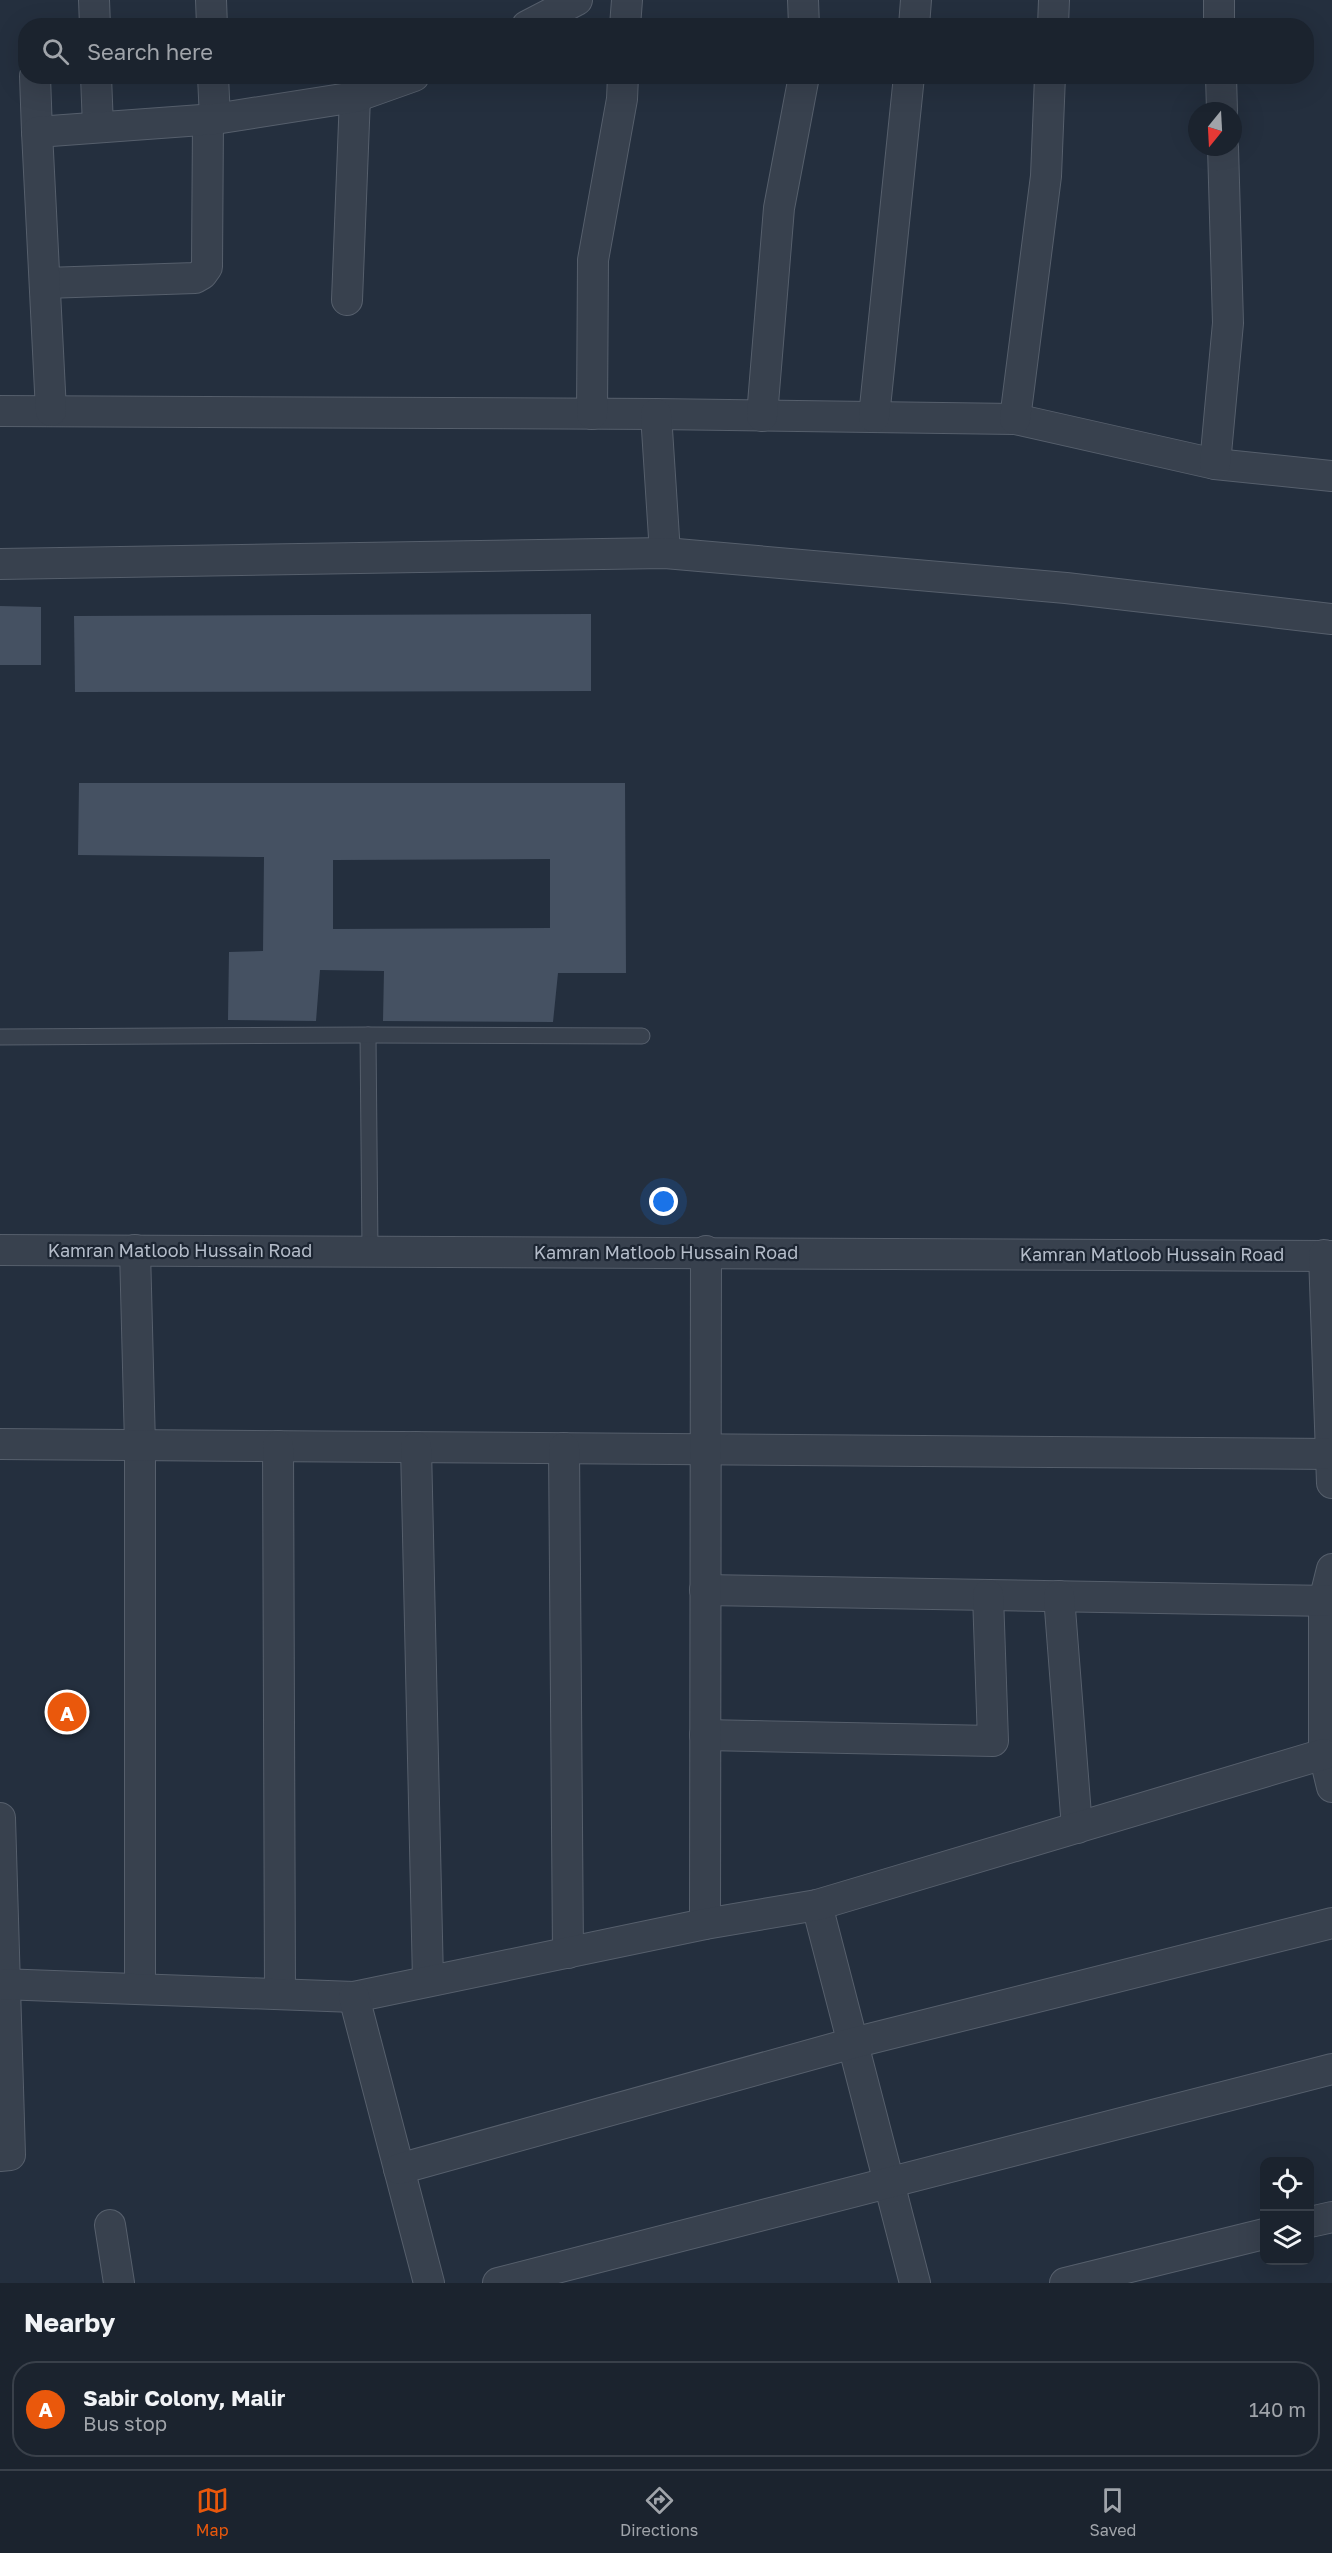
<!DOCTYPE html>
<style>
:root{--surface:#1b232e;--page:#282f3a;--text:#f1f3f6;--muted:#a0a4aa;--line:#39404a;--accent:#ea580c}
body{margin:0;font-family:"Golos Text",sans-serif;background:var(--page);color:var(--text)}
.controls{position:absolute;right:18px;bottom:18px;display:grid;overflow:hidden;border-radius:12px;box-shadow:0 6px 24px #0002}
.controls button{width:54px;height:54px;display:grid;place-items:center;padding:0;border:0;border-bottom:2px solid var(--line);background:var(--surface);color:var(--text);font:30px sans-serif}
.compass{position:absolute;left:1188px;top:102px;width:54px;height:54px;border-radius:50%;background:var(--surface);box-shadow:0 6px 24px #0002;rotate:198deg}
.you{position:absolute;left:664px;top:1202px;width:21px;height:21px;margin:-15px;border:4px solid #fff;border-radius:50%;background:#1a73e8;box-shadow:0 0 0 9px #1a73e833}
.badge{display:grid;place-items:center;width:39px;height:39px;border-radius:50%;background:var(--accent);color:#fff;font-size:20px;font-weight:700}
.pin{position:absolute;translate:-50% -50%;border:3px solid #fff;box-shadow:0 2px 6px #0006}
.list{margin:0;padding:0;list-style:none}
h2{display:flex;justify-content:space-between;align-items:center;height:78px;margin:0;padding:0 24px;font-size:26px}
h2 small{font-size:20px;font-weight:400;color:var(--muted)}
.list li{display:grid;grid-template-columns:39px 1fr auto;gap:18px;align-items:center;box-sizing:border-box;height:96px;margin:0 12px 12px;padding:0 12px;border:2px solid var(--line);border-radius:24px}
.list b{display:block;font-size:22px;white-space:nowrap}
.list p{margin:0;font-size:20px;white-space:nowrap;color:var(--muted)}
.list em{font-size:20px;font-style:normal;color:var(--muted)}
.icon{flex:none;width:33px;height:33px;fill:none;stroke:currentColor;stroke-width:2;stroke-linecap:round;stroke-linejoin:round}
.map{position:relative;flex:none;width:1332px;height:2283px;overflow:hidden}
.search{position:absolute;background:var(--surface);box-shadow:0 6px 24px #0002;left:18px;right:18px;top:18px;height:66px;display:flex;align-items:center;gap:15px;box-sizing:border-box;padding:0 21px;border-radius:24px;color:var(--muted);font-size:22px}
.sheet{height:186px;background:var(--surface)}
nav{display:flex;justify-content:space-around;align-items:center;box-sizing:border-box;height:84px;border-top:2px solid var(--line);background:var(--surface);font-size:16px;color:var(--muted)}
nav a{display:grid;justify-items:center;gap:3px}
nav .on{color:var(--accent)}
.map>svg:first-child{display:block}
.building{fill:#455162;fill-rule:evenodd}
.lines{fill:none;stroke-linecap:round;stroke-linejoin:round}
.service-casing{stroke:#565f6c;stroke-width:17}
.minor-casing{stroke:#565f6c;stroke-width:32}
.service{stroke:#38414e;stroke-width:15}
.minor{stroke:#38414e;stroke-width:30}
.labels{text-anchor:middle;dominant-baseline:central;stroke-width:4.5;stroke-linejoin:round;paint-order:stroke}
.street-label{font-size:18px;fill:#b4bcc9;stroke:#1d2633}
</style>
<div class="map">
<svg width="1332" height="2283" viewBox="0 0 1332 2283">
<rect width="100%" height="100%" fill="#242f3e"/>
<g class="building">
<path d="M0,606L41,607V665H0Z"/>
<path d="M591,614V691L75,692L74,616Z"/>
<path d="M79,783H625L626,973H558L553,1022L383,1021L384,971L320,970L316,1021L228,1020L229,952L263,951L264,857L78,855ZM550,859V928L333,929V860Z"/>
</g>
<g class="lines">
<defs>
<g id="service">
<path d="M368,1035L370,1251"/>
<path d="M0,1037L368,1035L642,1036"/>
</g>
<g id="minor">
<path d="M94,0L95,26"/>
<path d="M211,0L212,26"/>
<path d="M803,0L804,26"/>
<path d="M1219,0V26"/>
<path d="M527,26L577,0"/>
<path d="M625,26L627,0"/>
<path d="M914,26L916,0"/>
<path d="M1053,26L1054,0"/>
<path d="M35,76L37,132"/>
<path d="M96,76L98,127"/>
<path d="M213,76L215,119"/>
<path d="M1221,76L1222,111"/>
<path d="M45,283L195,278L202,274L207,267L208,120"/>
<path d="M347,300L355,97"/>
<path d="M0,411L656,414L1015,419L1215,464L1332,476"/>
<path d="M51,411L37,132L215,119L355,97L414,76"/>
<path d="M592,414L593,260L622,99L623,76"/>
<path d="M656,414L665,553"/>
<path d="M762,416L779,208L804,76"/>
<path d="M874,417L909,76"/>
<path d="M1015,419L1046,176L1050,76"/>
<path d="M1215,464L1228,323L1223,147"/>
<path d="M0,564L665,553L1066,588L1332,619"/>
<path d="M0,1250L1332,1256"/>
<path d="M135,1250L140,1445V1989"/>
<path d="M1324,1255L1332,1483"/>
<path d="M0,1444L1332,1454"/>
<path d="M278,1446L280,1993"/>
<path d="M416,1447L428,1981"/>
<path d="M564,1448L568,1953"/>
<path d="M1332,1569L1324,1601V1754L1332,1787"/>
<path d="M705,1590L1332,1601"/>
<path d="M1059,1596L1077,1828"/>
<path d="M705,1735L993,1741L988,1595"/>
<path d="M0,1818L10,2155L0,2156"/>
<path d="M817,1905L915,2283"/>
<path d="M705,1924L706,1251"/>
<path d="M0,1984L354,1997L705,1924L817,1905L1324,1754"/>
<path d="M354,1997L429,2283"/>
<path d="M399,2169L853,2043L1332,1923"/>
<path d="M1310,2222L1332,2217"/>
<path d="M110,2225L119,2283"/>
<path d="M498,2283L1332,2069"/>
<path d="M1065,2283L1264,2234"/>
</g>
</defs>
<use href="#service" class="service-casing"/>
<use href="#minor" class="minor-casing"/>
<use href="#service" class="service"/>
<use href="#minor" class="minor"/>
</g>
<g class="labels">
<g class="street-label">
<text x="180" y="1250">Kamran Matloob Hussain Road</text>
<text x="666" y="1252">Kamran Matloob Hussain Road</text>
<text x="1152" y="1254">Kamran Matloob Hussain Road</text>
</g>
</g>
</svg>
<div class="controls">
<button><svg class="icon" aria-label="locate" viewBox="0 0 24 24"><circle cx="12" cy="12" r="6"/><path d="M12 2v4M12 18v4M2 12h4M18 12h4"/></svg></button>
<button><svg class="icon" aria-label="layers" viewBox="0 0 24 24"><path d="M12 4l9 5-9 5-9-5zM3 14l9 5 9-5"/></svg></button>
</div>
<svg class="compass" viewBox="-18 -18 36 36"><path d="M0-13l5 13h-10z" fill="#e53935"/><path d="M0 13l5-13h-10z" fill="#a0a4aa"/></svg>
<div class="you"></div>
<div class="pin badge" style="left:67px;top:1712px">A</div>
<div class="search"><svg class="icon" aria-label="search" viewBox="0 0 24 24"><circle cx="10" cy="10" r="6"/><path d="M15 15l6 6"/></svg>Search here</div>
</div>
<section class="sheet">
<h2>Nearby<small></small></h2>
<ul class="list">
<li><span class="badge">A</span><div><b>Sabir Colony, Malir</b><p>Bus stop</p></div><em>140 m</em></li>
</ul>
</section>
<nav>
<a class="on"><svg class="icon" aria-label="map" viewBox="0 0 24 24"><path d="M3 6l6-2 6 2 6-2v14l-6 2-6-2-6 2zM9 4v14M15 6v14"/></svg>Map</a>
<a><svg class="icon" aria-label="directions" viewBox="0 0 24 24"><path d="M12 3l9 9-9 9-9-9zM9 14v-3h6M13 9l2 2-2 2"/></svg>Directions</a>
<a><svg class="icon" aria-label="saved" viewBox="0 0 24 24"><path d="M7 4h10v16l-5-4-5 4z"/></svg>Saved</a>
</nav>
